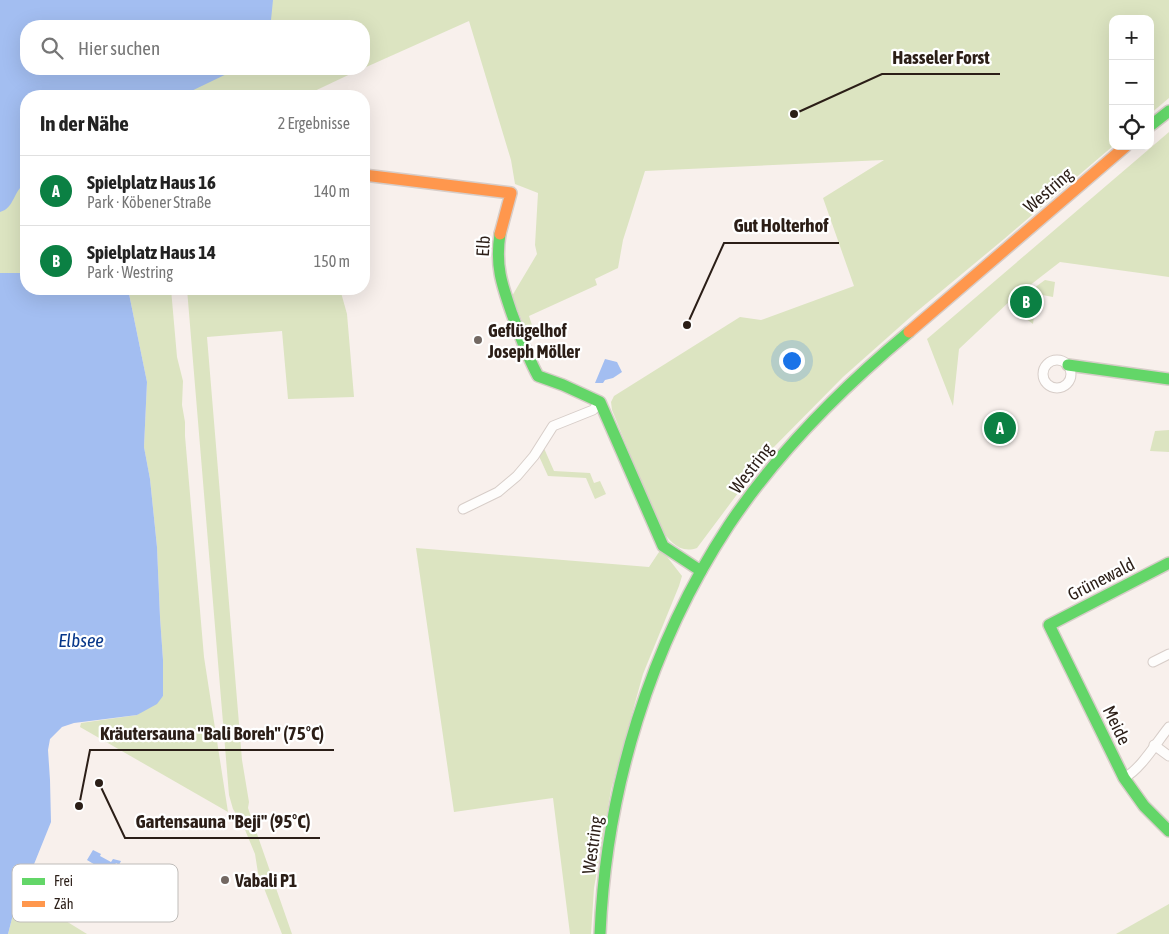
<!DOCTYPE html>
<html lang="de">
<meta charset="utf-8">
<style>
:root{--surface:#fff;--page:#f2f2f2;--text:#222;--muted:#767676;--line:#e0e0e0;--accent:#0b8043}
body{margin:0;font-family:"Asap Condensed",sans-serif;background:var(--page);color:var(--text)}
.controls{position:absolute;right:15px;top:15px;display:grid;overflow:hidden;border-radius:10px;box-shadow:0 5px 20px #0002}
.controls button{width:45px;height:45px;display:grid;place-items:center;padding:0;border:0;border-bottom:1px solid var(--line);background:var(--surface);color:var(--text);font:25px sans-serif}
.you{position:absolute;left:791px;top:360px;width:18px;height:18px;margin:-12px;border:4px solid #fff;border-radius:50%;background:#1a73e8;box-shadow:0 0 0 8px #1a73e833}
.badge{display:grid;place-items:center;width:32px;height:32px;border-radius:50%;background:var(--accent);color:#fff;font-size:16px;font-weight:700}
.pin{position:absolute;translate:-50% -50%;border:2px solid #fff;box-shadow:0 1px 5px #0006}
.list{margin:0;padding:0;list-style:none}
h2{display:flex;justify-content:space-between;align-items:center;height:65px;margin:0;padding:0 20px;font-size:21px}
h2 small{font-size:16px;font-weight:400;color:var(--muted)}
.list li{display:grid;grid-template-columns:32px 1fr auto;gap:15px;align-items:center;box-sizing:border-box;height:70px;padding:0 20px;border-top:1px solid var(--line)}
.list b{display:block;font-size:19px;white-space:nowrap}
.list p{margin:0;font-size:16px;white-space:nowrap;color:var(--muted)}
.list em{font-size:16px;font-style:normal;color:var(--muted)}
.icon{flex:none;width:28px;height:28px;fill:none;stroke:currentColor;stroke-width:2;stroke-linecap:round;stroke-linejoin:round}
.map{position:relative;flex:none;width:1169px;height:934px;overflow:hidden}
.search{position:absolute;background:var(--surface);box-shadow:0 5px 20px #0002;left:20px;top:20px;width:350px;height:55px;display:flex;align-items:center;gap:12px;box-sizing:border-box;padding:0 18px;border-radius:20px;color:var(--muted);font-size:19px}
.panel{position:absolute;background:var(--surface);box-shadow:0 5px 20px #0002;left:20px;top:90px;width:350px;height:205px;border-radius:20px}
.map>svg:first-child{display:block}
.green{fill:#dce4c1}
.water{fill:#a3bef1}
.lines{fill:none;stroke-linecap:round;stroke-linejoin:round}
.street-casing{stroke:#d7cdc8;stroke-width:11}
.fast-casing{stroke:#d7cdc8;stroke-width:14}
.slow-casing{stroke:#d7cdc8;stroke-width:14}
.street{stroke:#fefdfc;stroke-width:9}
.fast{stroke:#63d668;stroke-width:11}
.slow{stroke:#ff974d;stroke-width:11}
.poi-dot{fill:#736862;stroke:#fff;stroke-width:2}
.labels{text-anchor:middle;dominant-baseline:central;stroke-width:4.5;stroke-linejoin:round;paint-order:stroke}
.street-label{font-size:18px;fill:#2b1e17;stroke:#fff}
.poi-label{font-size:18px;font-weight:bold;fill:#2b1e17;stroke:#fff;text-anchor:start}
.water-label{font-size:19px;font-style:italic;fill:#07378a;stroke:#fff}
.key{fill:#fff;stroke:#bfbcb9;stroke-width:1}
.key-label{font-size:14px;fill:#2b1e17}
.leader{fill:none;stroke:#2b1e17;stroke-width:2}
.callout-dot{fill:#2b1e17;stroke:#fff;stroke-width:2}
.callout-label{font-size:19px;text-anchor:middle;font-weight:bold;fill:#2b1e17;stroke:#fff;stroke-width:4.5;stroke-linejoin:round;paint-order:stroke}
</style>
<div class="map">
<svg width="1169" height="934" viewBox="0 0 1169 934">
<rect width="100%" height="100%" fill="#f8f0ec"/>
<g class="green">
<path d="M0,0H1169V98L1150,114V19H1113V146L1004,239L915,313L843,377L768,453L697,548C679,554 670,541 660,528L612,410L611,402L614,396L740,317L761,320L854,286L823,198L884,160L645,171L623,240L618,268L595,279L597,285L529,316L532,325L525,328L512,296L537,254L535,245L538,193L515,184L511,160L469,21L364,68V26H26V69H361L304,96H26V289L0,342Z"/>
<path d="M1169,132V277L1060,262L1011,300L959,349L953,406L927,339Z"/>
<path d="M1045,280L1055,282L1053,297L1037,294L1033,324L1009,306Z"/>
<path d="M128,289H171L177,357L183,381L182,405L185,422V436L204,657L228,812L80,727L81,723L137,715L163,696V660L160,617L157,547L150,479L144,447L147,382Z"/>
<path d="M187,289H340L347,314L354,397L288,399L282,331L207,337L242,760L249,802L248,808L292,934H282L258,873L255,854L243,825L233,809L229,795Z"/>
<path d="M990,413L1014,417L1010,444L986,440Z"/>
<path d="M1169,430V452L1150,451L1155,431Z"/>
<path d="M543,446L554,471L590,473L594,483L600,481L606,494L595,499L586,478L548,476L538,454Z"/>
<path d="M416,548L649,567L661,549L682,576L679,586L643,674L611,790L594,888L591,934H570L553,798L454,812Z"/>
<path d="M22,894L87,934H8L17,899Z"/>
<path d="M1169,904V934H1116Z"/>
</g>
<g class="water">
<path d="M0,0H273L271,20L268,26H26V69H237L181,96H26V183C13,190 15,208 0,212Z"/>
<path d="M0,273H26V289H128L147,382L144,447L150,479L157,547L160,617L163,660V696L157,704L137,715L74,723L62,727L50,739L48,750L50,780L51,822L22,894L17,899L8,934H0Z"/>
<path d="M605,359L617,362L622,372L613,378L605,380L603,383H595Z"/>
<path d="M93,850L101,854L100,856L111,862L113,859L121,861L119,865L116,863L115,865L125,871L118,883L110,879L112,875L87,860Z"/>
</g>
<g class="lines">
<defs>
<g id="street">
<circle cx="1057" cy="374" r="14"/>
<path d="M463,509L498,492L517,476L534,456L553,426L593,410L600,402"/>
<path d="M1153,662L1169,654"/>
<path d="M1154,745L1169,756"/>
<path d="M1124,778C1141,769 1156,743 1169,727"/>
</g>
<g id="fast">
<path d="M1150,126L1169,111"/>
<path d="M500,234C495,266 502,285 512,314C520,335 527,356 538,376L563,385L600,402L663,546L701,571"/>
<path d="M1068,365L1169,379"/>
<path d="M1169,563L1049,625L1124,778L1144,806L1169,831"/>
<path d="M600,934C606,790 650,645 729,525C777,453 843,387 909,332"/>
</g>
<g id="slow">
<path d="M364,175L511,193L500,234"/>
<path d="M909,332L1126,146"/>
</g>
</defs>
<use href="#street" class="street-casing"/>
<use href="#fast" class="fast-casing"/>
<use href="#slow" class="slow-casing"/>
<use href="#street" class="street"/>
<use href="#fast" class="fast"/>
<use href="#slow" class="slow"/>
</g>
<g class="poi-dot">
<circle cx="478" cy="340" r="5"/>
<circle cx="225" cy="880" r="5"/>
</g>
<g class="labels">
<g class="street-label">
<text transform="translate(1048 190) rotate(-41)">Westring</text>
<text transform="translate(483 246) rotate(-86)">Elb</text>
<text transform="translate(751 468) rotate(-52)">Westring</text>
<text transform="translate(1101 579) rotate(-27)">Grünewald</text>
<text transform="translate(1117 725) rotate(64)">Meide</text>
<text transform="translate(592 845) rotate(-82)">Westring</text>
</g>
<g class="poi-label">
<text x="488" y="330">Geflügelhof<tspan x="488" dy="21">Joseph Möller</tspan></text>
<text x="235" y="880">Vabali P1</text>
</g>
<g class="water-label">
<text x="81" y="640">Elbsee</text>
</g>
</g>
<rect x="12" y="864" width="166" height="58" rx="8" class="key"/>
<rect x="22" y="878" width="23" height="7" fill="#63d668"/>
<rect x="22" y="901" width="23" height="6" fill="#ff974d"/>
<g class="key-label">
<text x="54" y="886">Frei</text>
<text x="54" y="909">Zäh</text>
</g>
<path class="leader" d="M794 114L882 74H1000M687 325L724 243H839M79 806L90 750H334M99 783L125 838H320"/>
<g class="callout-dot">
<circle cx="794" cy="114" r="5"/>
<circle cx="687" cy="325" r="5"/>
<circle cx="79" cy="806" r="5"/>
<circle cx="99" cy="783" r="5"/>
</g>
<g class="callout-label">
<text x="941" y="64">Hasseler Forst</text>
<text x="781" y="232">Gut Holterhof</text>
<text x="212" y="740">Kräutersauna "Bali Boreh" (75°C)</text>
<text x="223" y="828">Gartensauna "Beji" (95°C)</text>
</g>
</svg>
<div class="controls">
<button>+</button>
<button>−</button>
<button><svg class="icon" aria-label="locate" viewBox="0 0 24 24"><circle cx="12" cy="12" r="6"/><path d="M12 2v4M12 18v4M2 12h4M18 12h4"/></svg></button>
</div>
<div class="you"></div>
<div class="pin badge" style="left:1000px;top:428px">A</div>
<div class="pin badge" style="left:1026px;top:302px">B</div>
<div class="search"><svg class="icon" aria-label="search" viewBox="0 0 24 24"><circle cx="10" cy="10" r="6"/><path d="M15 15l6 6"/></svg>Hier suchen</div>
<section class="panel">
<h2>In der Nähe<small>2 Ergebnisse</small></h2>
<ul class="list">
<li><span class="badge">A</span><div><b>Spielplatz Haus 16</b><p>Park · Köbener Straße</p></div><em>140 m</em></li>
<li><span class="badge">B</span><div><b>Spielplatz Haus 14</b><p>Park · Westring</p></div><em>150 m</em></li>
</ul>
</section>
</div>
